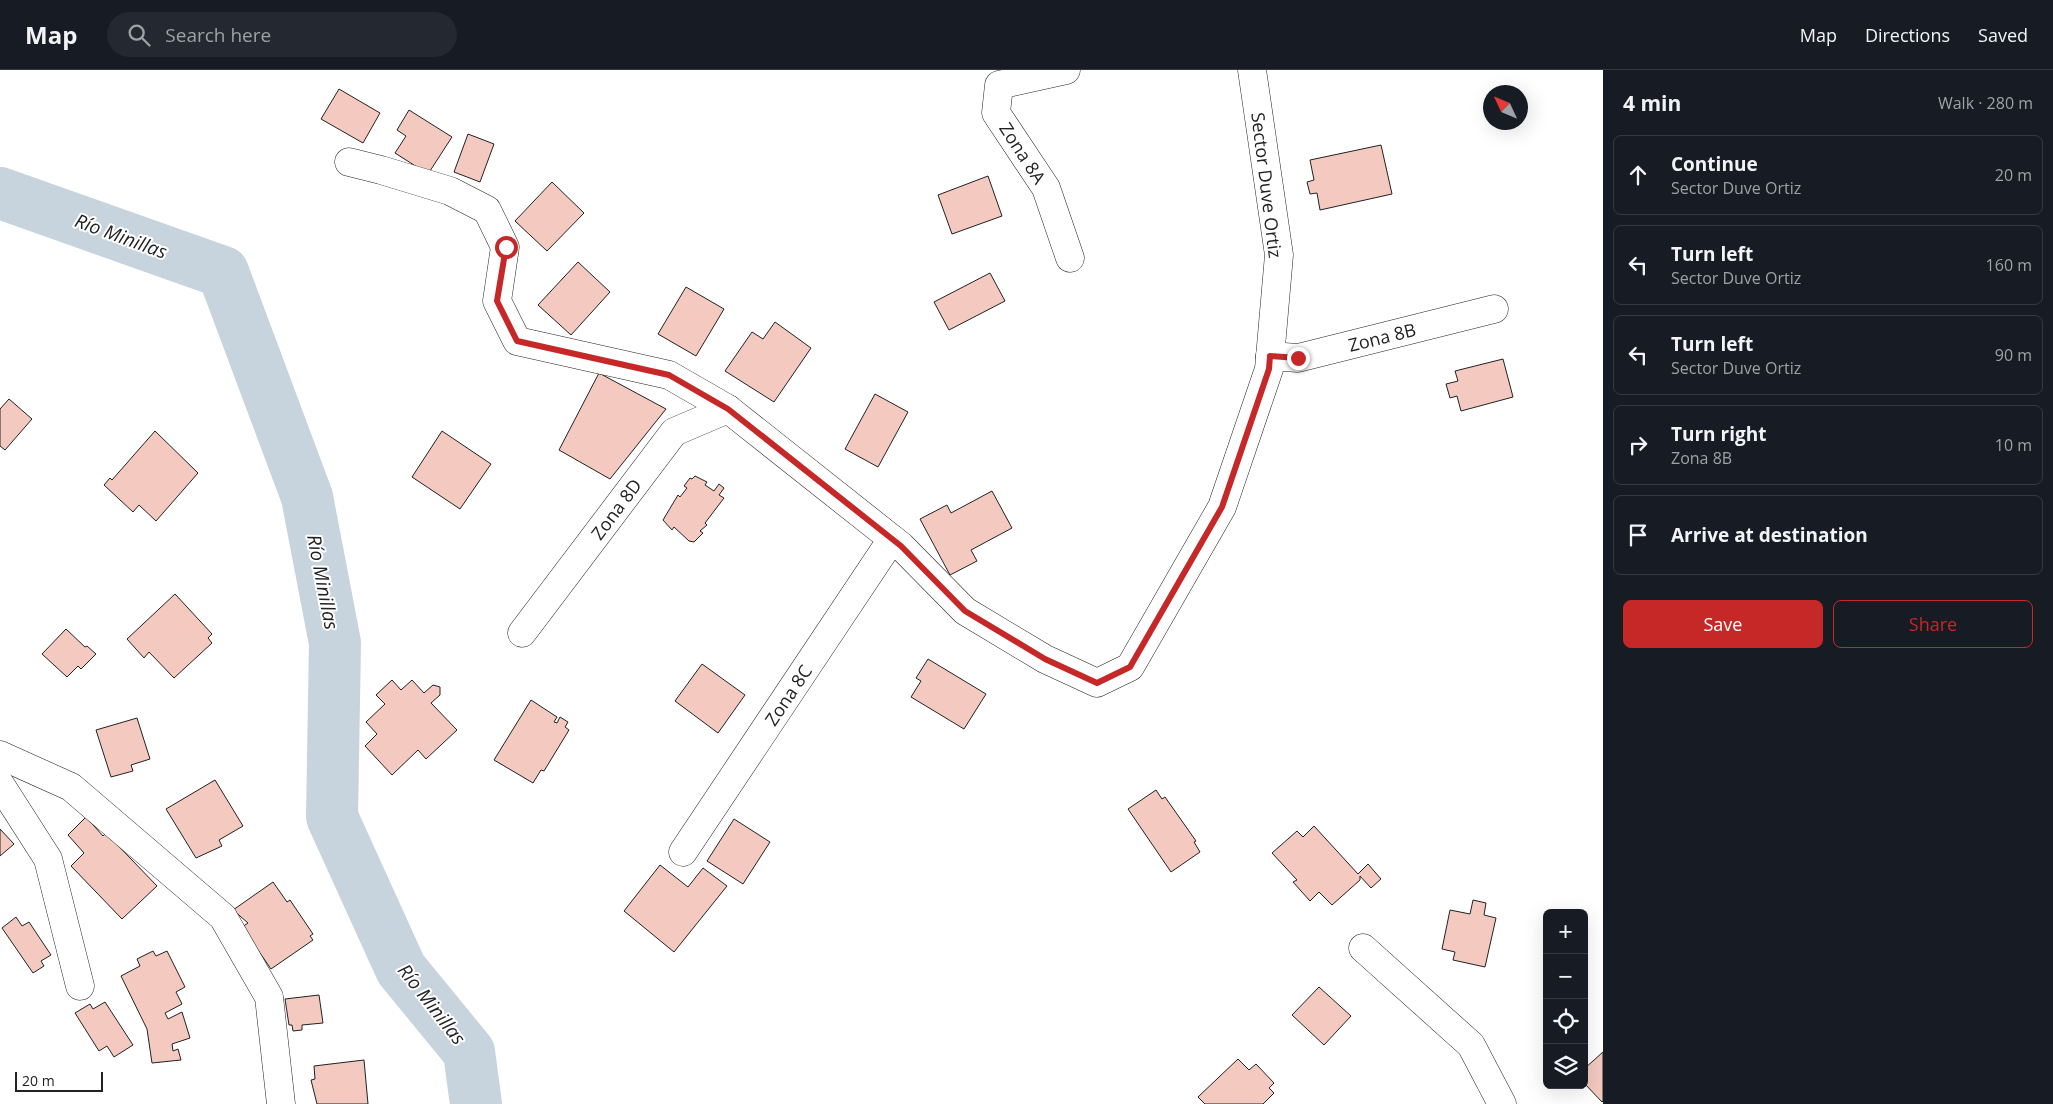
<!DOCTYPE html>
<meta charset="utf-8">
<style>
:root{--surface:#171b24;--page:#242831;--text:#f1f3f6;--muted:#9ea1a6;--line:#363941;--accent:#c62828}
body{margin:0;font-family:"Open Sans",sans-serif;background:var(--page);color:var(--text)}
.controls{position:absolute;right:15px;bottom:15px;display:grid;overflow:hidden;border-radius:8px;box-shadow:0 5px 20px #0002}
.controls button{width:45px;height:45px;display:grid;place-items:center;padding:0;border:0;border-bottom:1px solid var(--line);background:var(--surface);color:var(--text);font:25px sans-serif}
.compass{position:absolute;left:1483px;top:15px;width:45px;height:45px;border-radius:50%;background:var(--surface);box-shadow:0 5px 20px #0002;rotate:314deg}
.scale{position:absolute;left:15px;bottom:12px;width:88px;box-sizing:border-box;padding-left:5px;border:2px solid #222;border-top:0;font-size:14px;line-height:18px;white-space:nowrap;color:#222;-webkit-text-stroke:4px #fff;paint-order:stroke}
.stop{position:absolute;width:15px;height:15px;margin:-11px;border:4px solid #c62828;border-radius:50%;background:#fff}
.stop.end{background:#c62828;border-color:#fff;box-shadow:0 1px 5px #0008}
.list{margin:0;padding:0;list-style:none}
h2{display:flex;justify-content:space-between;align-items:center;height:65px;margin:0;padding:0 20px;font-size:21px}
h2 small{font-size:16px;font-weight:400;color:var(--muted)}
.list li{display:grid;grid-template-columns:32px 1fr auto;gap:15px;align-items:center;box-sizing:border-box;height:80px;margin:0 10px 10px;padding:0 10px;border:1px solid var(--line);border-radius:8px}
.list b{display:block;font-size:19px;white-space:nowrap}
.list p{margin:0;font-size:16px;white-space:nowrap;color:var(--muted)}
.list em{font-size:16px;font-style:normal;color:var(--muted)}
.actions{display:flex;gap:10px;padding:15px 20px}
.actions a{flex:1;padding:11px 0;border:1px solid var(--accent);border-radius:8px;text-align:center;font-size:18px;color:var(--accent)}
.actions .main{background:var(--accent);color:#fff}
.icon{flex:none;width:28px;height:28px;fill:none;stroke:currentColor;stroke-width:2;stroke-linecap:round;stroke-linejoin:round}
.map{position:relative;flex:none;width:1603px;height:1034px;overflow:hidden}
header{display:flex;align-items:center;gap:30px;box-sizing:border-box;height:70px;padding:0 25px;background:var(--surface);border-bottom:1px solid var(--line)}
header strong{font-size:24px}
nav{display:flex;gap:28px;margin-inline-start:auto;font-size:18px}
.search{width:350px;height:45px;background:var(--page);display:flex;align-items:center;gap:12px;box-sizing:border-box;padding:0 18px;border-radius:28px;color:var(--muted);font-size:19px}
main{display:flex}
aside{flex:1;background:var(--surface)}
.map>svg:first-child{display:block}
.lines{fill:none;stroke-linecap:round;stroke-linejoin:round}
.river{stroke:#c7d3dd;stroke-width:52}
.building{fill:#f3c9c0;stroke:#222}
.minor-casing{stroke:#222;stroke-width:29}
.minor{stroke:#fff;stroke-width:28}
.route{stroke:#c62828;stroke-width:6}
.labels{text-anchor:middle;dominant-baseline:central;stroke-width:4;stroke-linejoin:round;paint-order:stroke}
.street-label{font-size:18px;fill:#222;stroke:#fff}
.water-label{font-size:19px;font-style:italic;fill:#222;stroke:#fff}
</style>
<header>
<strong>Map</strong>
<div class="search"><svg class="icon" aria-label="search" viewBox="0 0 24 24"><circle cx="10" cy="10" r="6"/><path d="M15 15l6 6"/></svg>Search here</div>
<nav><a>Map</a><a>Directions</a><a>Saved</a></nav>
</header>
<main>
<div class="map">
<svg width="1603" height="1034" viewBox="0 0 1603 1034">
<rect width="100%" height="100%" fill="#fff"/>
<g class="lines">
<path class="river" d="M0,123L223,202L307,427L335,573L332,747L401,899L469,982L476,1034"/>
</g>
<g class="building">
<path d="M339,19L380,43L363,73L321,49Z"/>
<path d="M409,40L452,67L428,104L395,83L406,66L397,60Z"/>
<path d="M468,64L494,74L480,112L454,102Z"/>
<path d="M1381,75L1392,124L1320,140L1317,123L1310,124L1307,112L1314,110L1310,90Z"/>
<path d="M988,106L1002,146L952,164L938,125Z"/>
<path d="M552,112L584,143L547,181L515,151Z"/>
<path d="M578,192L610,222L571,265L538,235Z"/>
<path d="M990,203L1005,231L949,260L934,232Z"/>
<path d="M686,217L724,239L696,286L658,264Z"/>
<path d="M775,252L811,278L774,332L725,301L752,262L763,269Z"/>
<path d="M1503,289L1513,327L1461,341L1457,326L1450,328L1446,314L1458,311L1455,301Z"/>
<path d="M599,303L666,339L610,409L559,380Z"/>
<path d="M875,324L908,342L878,397L845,379Z"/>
<path d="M9,329L32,349L5,380L0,376V339Z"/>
<path d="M155,361L198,403L156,451L139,435L133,442L104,415L110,408L112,410Z"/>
<path d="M442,361L491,394L460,439L412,407Z"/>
<path d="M695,406L707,412L705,415L714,421L719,414L724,418L719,425L724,428L705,453L707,455L700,461L703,463L694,472L689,471L674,457L672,460L663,450L678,425L680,427L687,418L684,416L690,408L692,409Z"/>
<path d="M992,421L1012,458L971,480L977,491L950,505L920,449L947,435L951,443Z"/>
<path d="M175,524L212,564L208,568L212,573L174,608L149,582L144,588L127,569Z"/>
<path d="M66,559L85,577L87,576L96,584L81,599L78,596L67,607L42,584Z"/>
<path d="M928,589L986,624L964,659L911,627L921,611L916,608Z"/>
<path d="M702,594L745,625L718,663L675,631Z"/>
<path d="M392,610L401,620L412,610L424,623L433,615L440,617V625L431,633L457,660L426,689L418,680L392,705L365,676L377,664L366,652L385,634L376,625Z"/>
<path d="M531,630L557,647L554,652L557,653L560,647L568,652L565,657L569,660L544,701L541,700L533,713L494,690Z"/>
<path d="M137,648L150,689L131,695L133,701L111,707L96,660Z"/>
<path d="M215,710L243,756L219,770L222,776L196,788L166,739Z"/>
<path d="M1156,720L1162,729L1165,727L1196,771L1194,772L1200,782L1171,802L1128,739Z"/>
<path d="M86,747L103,766L106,763L157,816L122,849L71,796L84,783L68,765Z"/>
<path d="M734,749L770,772L743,814L707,791Z"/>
<path d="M1314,756L1358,804L1368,794L1381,809L1371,818L1360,806V810L1332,835L1319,822L1310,831L1293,812L1297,810L1272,783L1297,761L1303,767Z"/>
<path d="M0,759L14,774L0,786Z"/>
<path d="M660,795L688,817L703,798L727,816L674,882L624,841Z"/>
<path d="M273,812L287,832L290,830L313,864L310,866L313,870L271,899L242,857L248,853L233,840Z"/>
<path d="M1473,830L1486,833L1484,845L1496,848L1485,897L1453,890L1455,882L1442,879L1450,840L1470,844Z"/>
<path d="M16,847L22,856L29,852L51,885L41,891L44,896L33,903L2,858Z"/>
<path d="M153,881L156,886L167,881L185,917L176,922L182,934L165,943L168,949L182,942L190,968L172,974L173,981L178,979L181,990L152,993L147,959L121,906L140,896L137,889Z"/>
<path d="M1319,917L1351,946L1324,975L1292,945Z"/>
<path d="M319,925L323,953L302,955V960L293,961L292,955H289L285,929Z"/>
<path d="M105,932L133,975L114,987L107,976L99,981L75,943L90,934L93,939Z"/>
<path d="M1603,982V1031L1602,1032L1584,1013V999Z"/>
<path d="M1238,989L1249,1000L1256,994L1274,1013L1269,1018L1274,1023L1263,1034H1205L1198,1027Z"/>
<path d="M364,990L368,1034H317L311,1010L315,1009L314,996Z"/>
</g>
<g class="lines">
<defs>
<g id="minor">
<path d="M1066,0L999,15L996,43L1046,118L1070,188"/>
<path d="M349,92L381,100L450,121L487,140L505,177L497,231L517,271L669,305L728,339L901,476L965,541L1045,589L1097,613L1130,597L1222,437L1269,299L1279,185L1252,0"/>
<path d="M1270,286L1298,288L1494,239"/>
<path d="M522,563L674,362L728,339"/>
<path d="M0,685L71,717L223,847L269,927L281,1034"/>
<path d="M0,714L48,789L80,916"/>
<path d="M683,782L892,469"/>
<path d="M1363,878L1471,975L1502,1034"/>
</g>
</defs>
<use href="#minor" class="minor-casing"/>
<use href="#minor" class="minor"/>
</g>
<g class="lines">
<path class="route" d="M506,177L497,231L517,271L669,305L728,339L901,476L965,541L1045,589L1097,613L1130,597L1222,437L1269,299L1270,286L1298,288"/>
</g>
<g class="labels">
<g class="street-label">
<text transform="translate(1023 83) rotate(57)">Zona 8A</text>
<text transform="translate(1267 115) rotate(83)">Sector Duve Ortiz</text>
<text transform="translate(1382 267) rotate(-14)">Zona 8B</text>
<text transform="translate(616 439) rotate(-53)">Zona 8D</text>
<text transform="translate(788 625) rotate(-56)">Zona 8C</text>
</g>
<g class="water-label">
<text transform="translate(121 166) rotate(20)">Río Minillas</text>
<text transform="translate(323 512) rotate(79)">Río Minillas</text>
<text transform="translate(432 934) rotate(52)">Río Minillas</text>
</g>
</g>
</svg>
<div class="controls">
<button>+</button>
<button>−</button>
<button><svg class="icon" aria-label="locate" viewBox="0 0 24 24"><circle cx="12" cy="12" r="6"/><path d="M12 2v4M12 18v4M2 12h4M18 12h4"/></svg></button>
<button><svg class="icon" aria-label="layers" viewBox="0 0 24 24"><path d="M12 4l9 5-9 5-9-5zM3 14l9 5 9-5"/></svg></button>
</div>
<svg class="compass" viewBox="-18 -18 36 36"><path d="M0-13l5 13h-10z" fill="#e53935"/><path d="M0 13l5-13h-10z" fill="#9ea1a6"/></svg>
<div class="scale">20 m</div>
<div class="stop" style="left:506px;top:177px"></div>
<div class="stop end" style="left:1298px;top:288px"></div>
</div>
<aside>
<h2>4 min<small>Walk · 280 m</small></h2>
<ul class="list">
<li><svg class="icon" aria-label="ahead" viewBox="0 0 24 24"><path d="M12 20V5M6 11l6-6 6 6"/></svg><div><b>Continue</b><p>Sector Duve Ortiz</p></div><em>20 m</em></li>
<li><svg class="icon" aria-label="left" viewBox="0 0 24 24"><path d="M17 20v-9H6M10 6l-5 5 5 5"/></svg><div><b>Turn left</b><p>Sector Duve Ortiz</p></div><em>160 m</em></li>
<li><svg class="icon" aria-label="left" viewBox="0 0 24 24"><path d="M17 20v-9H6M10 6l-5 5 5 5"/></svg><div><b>Turn left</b><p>Sector Duve Ortiz</p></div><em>90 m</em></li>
<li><svg class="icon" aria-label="right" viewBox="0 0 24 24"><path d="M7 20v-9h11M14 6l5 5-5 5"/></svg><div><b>Turn right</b><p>Zona 8B</p></div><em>10 m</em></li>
<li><svg class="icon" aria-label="arrive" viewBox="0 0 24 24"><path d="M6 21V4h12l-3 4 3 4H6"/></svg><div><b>Arrive at destination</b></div></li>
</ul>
<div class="actions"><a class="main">Save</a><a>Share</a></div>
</aside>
</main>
